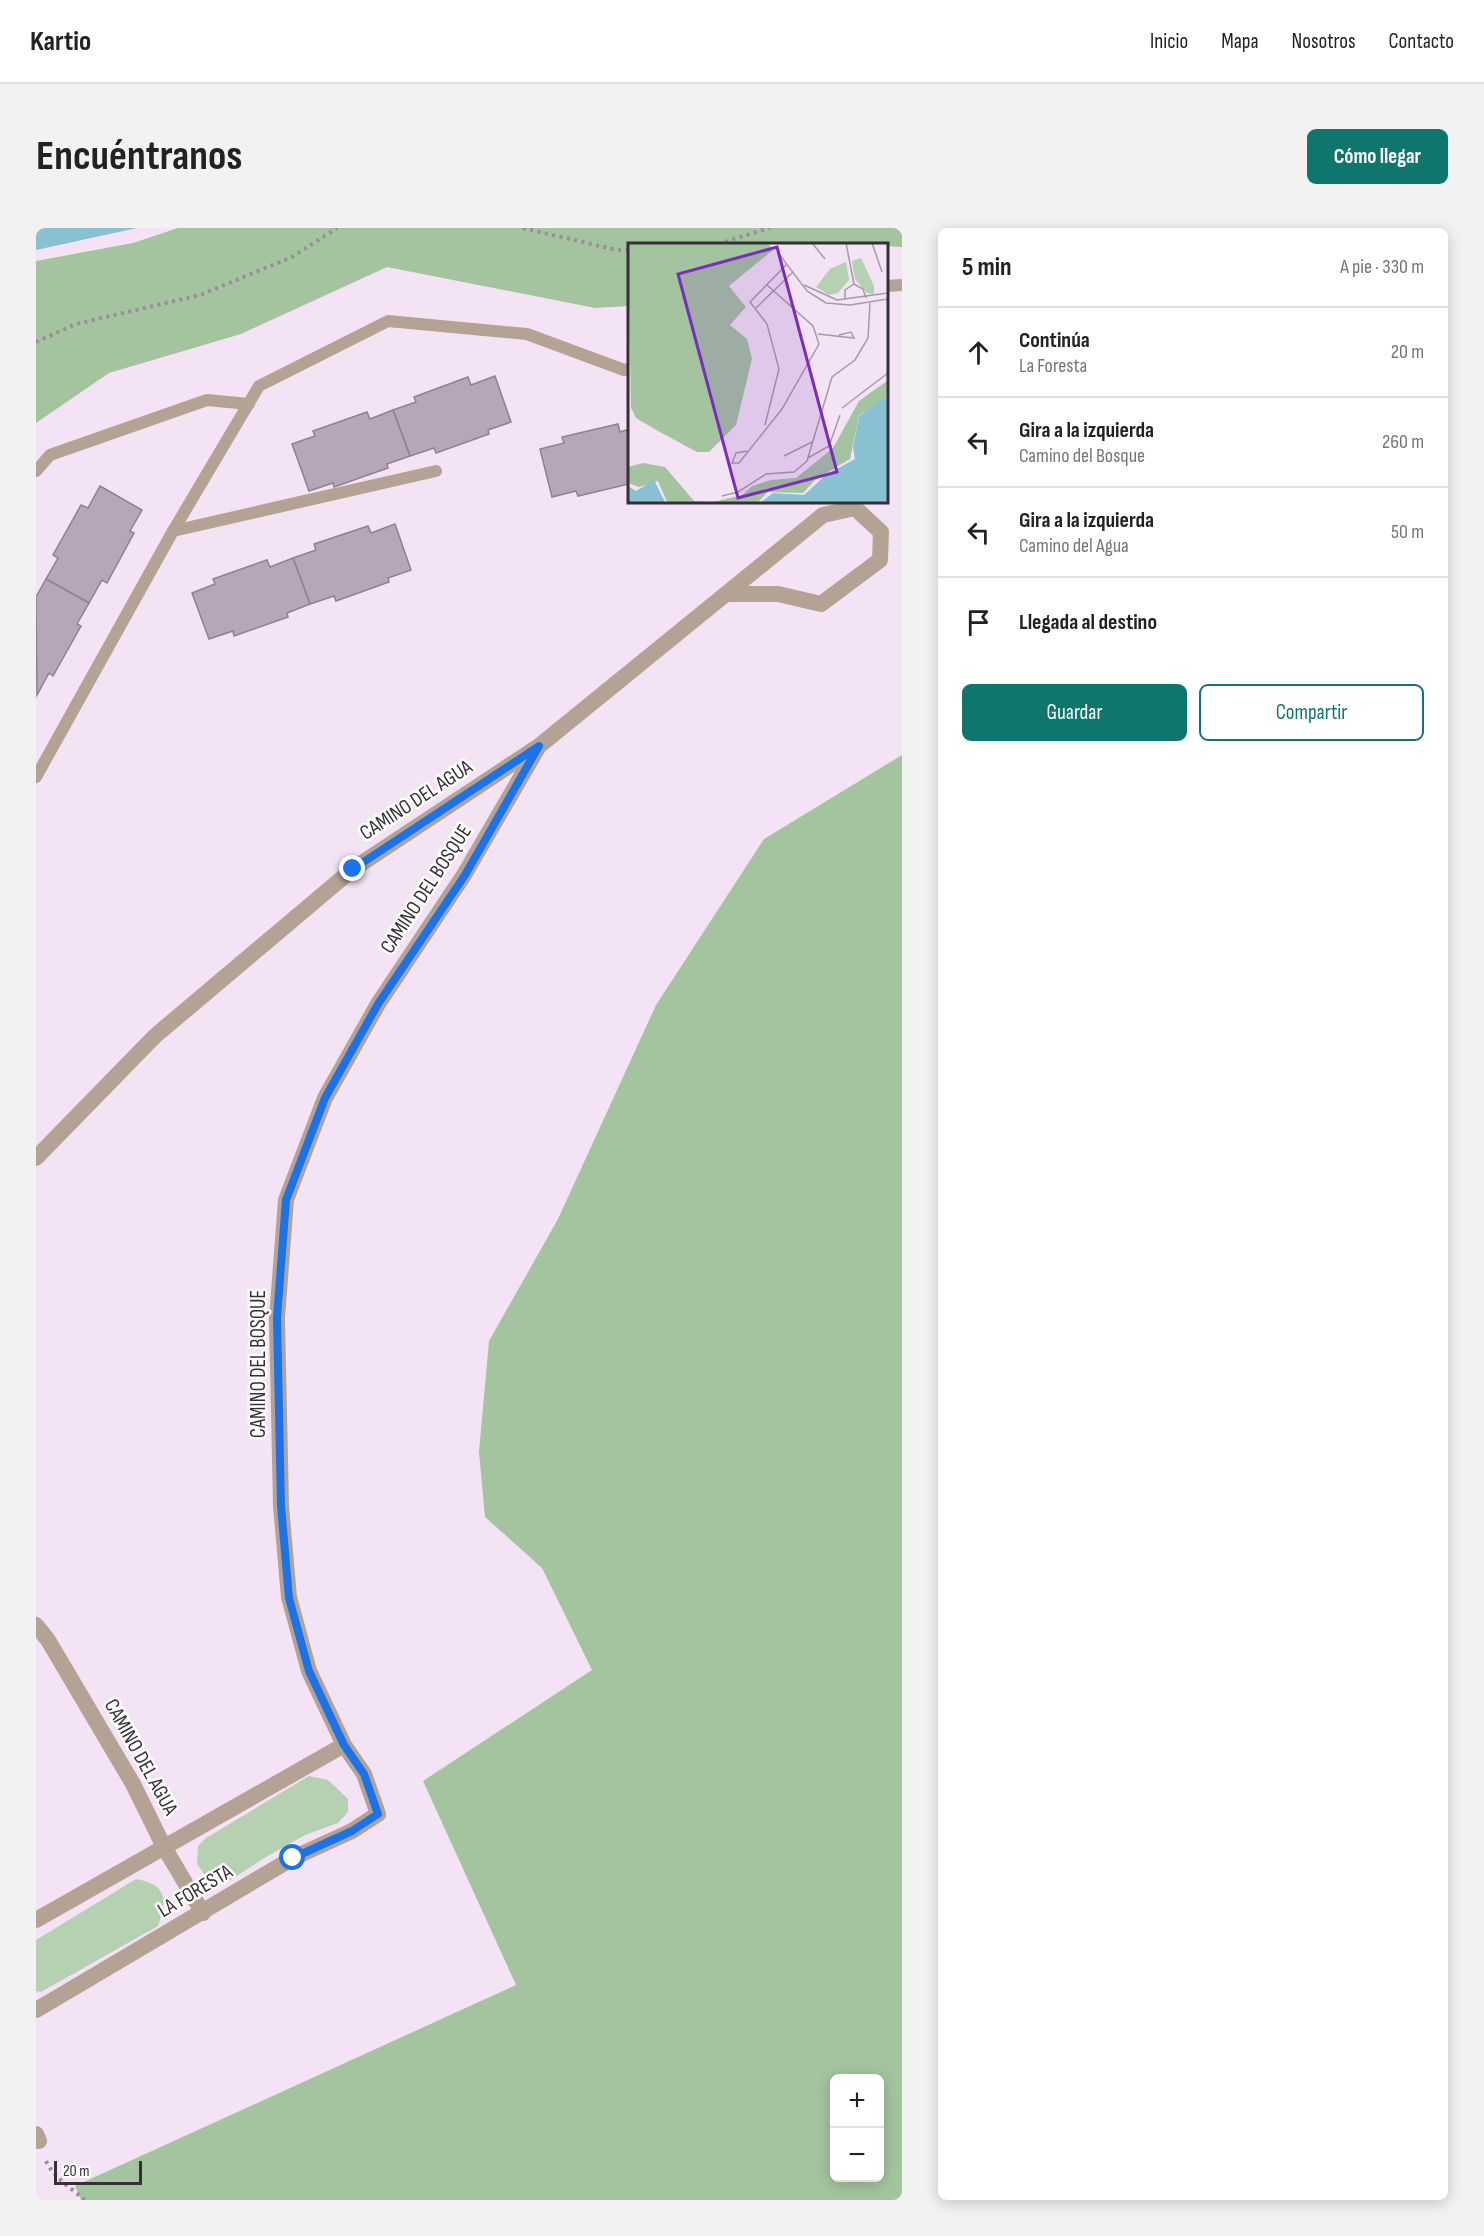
<!DOCTYPE html>
<html lang="es">
<meta charset="utf-8">
<style>
:root{--surface:#fff;--page:#f2f2f2;--text:#222;--muted:#767676;--line:#e0e0e0;--accent:#0f766e}
body{margin:0;font-family:"Sofia Sans Condensed",sans-serif;background:var(--page);color:var(--text)}
.controls{position:absolute;right:18px;bottom:18px;display:grid;overflow:hidden;border-radius:9px;box-shadow:0 3px 15px #0003}
.controls button{width:54px;height:54px;display:grid;place-items:center;padding:0;border:0;border-bottom:2px solid var(--line);background:var(--surface);color:var(--text);font:30px sans-serif}
.scale{position:absolute;left:18px;bottom:15px;width:88px;box-sizing:border-box;padding-left:6px;border:3px solid #352f36;border-top:0;font-size:16px;line-height:21px;white-space:nowrap;color:#352f36;-webkit-text-stroke:4px #fff;paint-order:stroke}
.stop{position:absolute;width:18px;height:18px;margin:-14px;border:4px solid #1a73e8;border-radius:50%;background:#fff}
.stop.end{background:#1a73e8;border-color:#fff;box-shadow:0 2px 6px #0008}
.list{margin:0;padding:0;list-style:none}
h2{display:flex;justify-content:space-between;align-items:center;height:78px;margin:0;padding:0 24px;font-size:26px}
h2 small{font-size:20px;font-weight:400;color:var(--muted)}
.list li{display:grid;grid-template-columns:39px 1fr auto;gap:18px;align-items:center;box-sizing:border-box;height:90px;padding:0 24px;border-top:2px solid var(--line)}
.list b{display:block;font-size:22px;white-space:nowrap}
.list p{margin:0;font-size:20px;white-space:nowrap;color:var(--muted)}
.list em{font-size:20px;font-style:normal;color:var(--muted)}
.actions{display:flex;gap:12px;padding:18px 24px}
.actions a{flex:1;padding:14px 0;border:2px solid var(--accent);border-radius:9px;text-align:center;font-size:21px;color:var(--accent)}
.actions .main{background:var(--accent);color:#fff}
.icon{flex:none;width:33px;height:33px;fill:none;stroke:currentColor;stroke-width:2;stroke-linecap:round;stroke-linejoin:round}
.map{position:relative;flex:none;width:866px;height:1972px;overflow:hidden;border-radius:9px}
header{display:flex;align-items:center;gap:36px;box-sizing:border-box;height:84px;padding:0 30px;background:var(--surface);border-bottom:2px solid var(--line)}
header strong{font-size:28px}
nav{display:flex;gap:33px;margin-inline-start:auto;font-size:21px}
.intro{display:flex;align-items:center;justify-content:space-between;box-sizing:border-box;height:144px;padding:0 36px}
h1{margin:0;font-size:42px}
.button{padding:15px 27px;border-radius:9px;background:var(--accent);color:#fff;font-size:21px;font-weight:700}
main{display:flex;gap:36px;padding:0 36px}
aside{flex:1;background:var(--surface);border-radius:9px;box-shadow:0 3px 15px #0003}
.map>svg:first-child{display:block}
.green{fill:#b6d0b2}
.forest{fill:#a4c49f;fill-rule:evenodd}
.water{fill:#8ac1d2}
.building{fill:#b6a7b8;stroke:#908191;stroke-width:1.5}
.lines{fill:none;stroke-linecap:round;stroke-linejoin:round}
.path{stroke:#988d99;stroke-width:4;stroke-dasharray:3 4.5;stroke-linecap:butt}
.service{stroke:#b4a395;stroke-width:12}
.minor{stroke:#b4a395;stroke-width:16}
.route{stroke:#1a73e8;stroke-width:8}
.labels{text-anchor:middle;dominant-baseline:central;stroke-width:5;stroke-linejoin:round;paint-order:stroke}
.street-label{font-size:21px;fill:#352f36;stroke:#fff}
.inset-road{fill:none;stroke:#a79ba8;stroke-width:1.5}
.view{fill:#7b2cbf;fill-opacity:0.15;stroke:#7b2cbf;stroke-width:3}
.inset-edge{fill:none;stroke:#352f36;stroke-width:3}
</style>
<header>
<strong>Kartio</strong>
<nav><a>Inicio</a><a>Mapa</a><a>Nosotros</a><a>Contacto</a></nav>
</header>
<div class="intro"><h1>Encuéntranos</h1><a class="button">Cómo llegar</a></div>
<main>
<div class="map">
<svg width="866" height="1972" viewBox="0 0 866 1972">
<rect width="100%" height="100%" fill="#f3e3f4"/>
<g class="green">
<path d="M273,1548L292,1552L312,1571V1584L302,1595L269,1607L230,1629L190,1655L173,1653L161,1636L162,1618L170,1610Z"/>
<path d="M100,1651C132,1657 131,1672 122,1698L5,1764L0,1763V1712Z"/>
</g>
<g class="forest">
<path d="M142,0H866V19L850,18V16H593V78L559,80L351,39L205,106L73,145L0,195V33L97,15Z"/>
<path d="M866,527V1972H45L39,1958L480,1757L387,1553L556,1442L506,1340L449,1289L443,1224L453,1113L522,991L620,777L728,611ZM798,1850H844V1950H798Z"/>
</g>
<path class="water" d="M0,0H101L0,22Z"/>
<g class="building">
<path d="M459,148L475,194L452,202L453,206L400,225L398,220L374,228L357,182L380,174L378,169L432,149L435,157Z"/>
<path d="M357,182L374,228L351,236L352,240L298,259L297,255L273,263L256,216L279,208L277,203L331,184L334,191Z"/>
<path d="M582,196L584,204L593,201V256L542,268L540,263L516,269L504,221L528,215L526,209Z"/>
<path d="M64,258L106,282L94,303L98,305L71,355L66,352L53,375L10,351L22,330L17,327L45,277L52,280Z"/>
<path d="M359,296L375,342L352,350L353,354L300,373L298,368L274,376L257,330L280,322L278,316L332,298L335,305Z"/>
<path d="M257,330L274,376L251,385L252,389L198,408L197,403L173,411L156,365L179,356L177,351L231,332L234,339Z"/>
<path d="M10,351L53,375L41,396L45,398L17,448L13,445L1,467L0,369Z"/>
</g>
<g class="lines">
<g class="path">
<path d="M487,0L581,22H593"/>
<path d="M682,16L734,0"/>
<path d="M0,114L40,96L164,67L256,29L301,0"/>
<path d="M10,1933C18,1950 35,1960 49,1972"/>
</g>
<g class="service">
<path d="M850,58L866,57"/>
<path d="M0,243L14,227L171,172L213,176"/>
<path d="M137,303L400,243"/>
<path d="M0,549L137,303L223,158L352,93L491,106L588,142L593,141"/>
</g>
<g class="minor">
<path d="M0,930L119,808L317,641L503,518L787,287L819,280L845,304L844,332L785,376L742,366H692"/>
<path d="M0,1397L12,1412L97,1556L128,1619L167,1685"/>
<path d="M0,1692L308,1517"/>
<path d="M0,1782L257,1630L316,1603L342,1586L328,1546L308,1517L273,1443L253,1369L245,1278L241,1090L250,972L289,870L342,776L428,647L503,518"/>
<path d="M0,1906L3,1913"/>
</g>
</g>
<g class="lines">
<path class="route" d="M257,1630L316,1603L342,1586L328,1546L308,1517L273,1443L253,1370L245,1278L241,1090L250,972L289,870L342,776L429,647L503,518L317,641"/>
</g>
<g class="labels">
<g class="street-label">
<text transform="translate(380 572) rotate(-33)">CAMINO DEL AGUA</text>
<text transform="translate(390 661) rotate(-57)">CAMINO DEL BOSQUE</text>
<text transform="translate(222 1136) rotate(-90)">CAMINO DEL BOSQUE</text>
<text transform="translate(105 1529) rotate(61)">CAMINO DEL AGUA</text>
<text transform="translate(159 1663) rotate(-31)">LA FORESTA</text>
</g>
</g>
<g transform="translate(592 15)">
<rect width="260" height="260" fill="#f3e3f4"/>
<path d="M233,15L246,43V51L239,50L227,36L224,18ZM218,19L221,37L210,50L201,52L188,44L202,26Z" fill="#b6d0b2"/>
<path d="M0,0H140L145,7L101,43L118,64L102,82L119,96L124,116L108,182L81,209H69L30,188L8,175L3,165ZM259,138V155L231,172L222,216L188,236L175,250L140,249L130,259H39L30,238L11,244L0,240V224L15,220L37,224L66,258L85,259L114,252L124,243L143,237L168,235L205,205L231,158Z" fill="#a4c49f"/>
<path d="M254,156H259V259H133L145,250L176,252L198,232L227,216L225,204L231,173ZM26,237L37,259H0V243L8,248Z" fill="#8ac1d2"/>
<path class="inset-road" d="M184,0L197,16M218,0L226,41M244,0L254,29M151,11L179,48L198,60L222,62L260,56M226,41L235,46L238,55M176,42L209,57L260,50M217,57V47L226,41M128,65L165,29M190,91L226,95L223,89L211,92M214,165L260,130M137,182L151,126L139,81L122,59L158,22M119,208L108,210L104,220H111L154,166L191,101L185,83L139,42M156,213L184,199M180,215L201,203L212,172M94,253L110,249L138,231L166,229L179,218L204,134L227,117L240,95L242,60"/>
<path class="view" d="M149,4L209,229L110,255L50,31Z"/>
<rect width="260" height="260" class="inset-edge"/>
</g>
</svg>
<div class="controls">
<button>+</button>
<button>−</button>
</div>
<div class="scale">20 m</div>
<div class="stop" style="left:257px;top:1630px"></div>
<div class="stop end" style="left:317px;top:641px"></div>
</div>
<aside>
<h2>5 min<small>A pie · 330 m</small></h2>
<ul class="list">
<li><svg class="icon" aria-label="ahead" viewBox="0 0 24 24"><path d="M12 20V5M6 11l6-6 6 6"/></svg><div><b>Continúa</b><p>La Foresta</p></div><em>20 m</em></li>
<li><svg class="icon" aria-label="left" viewBox="0 0 24 24"><path d="M17 20v-9H6M10 6l-5 5 5 5"/></svg><div><b>Gira a la izquierda</b><p>Camino del Bosque</p></div><em>260 m</em></li>
<li><svg class="icon" aria-label="left" viewBox="0 0 24 24"><path d="M17 20v-9H6M10 6l-5 5 5 5"/></svg><div><b>Gira a la izquierda</b><p>Camino del Agua</p></div><em>50 m</em></li>
<li><svg class="icon" aria-label="arrive" viewBox="0 0 24 24"><path d="M6 21V4h12l-3 4 3 4H6"/></svg><div><b>Llegada al destino</b></div></li>
</ul>
<div class="actions"><a class="main">Guardar</a><a>Compartir</a></div>
</aside>
</main>
